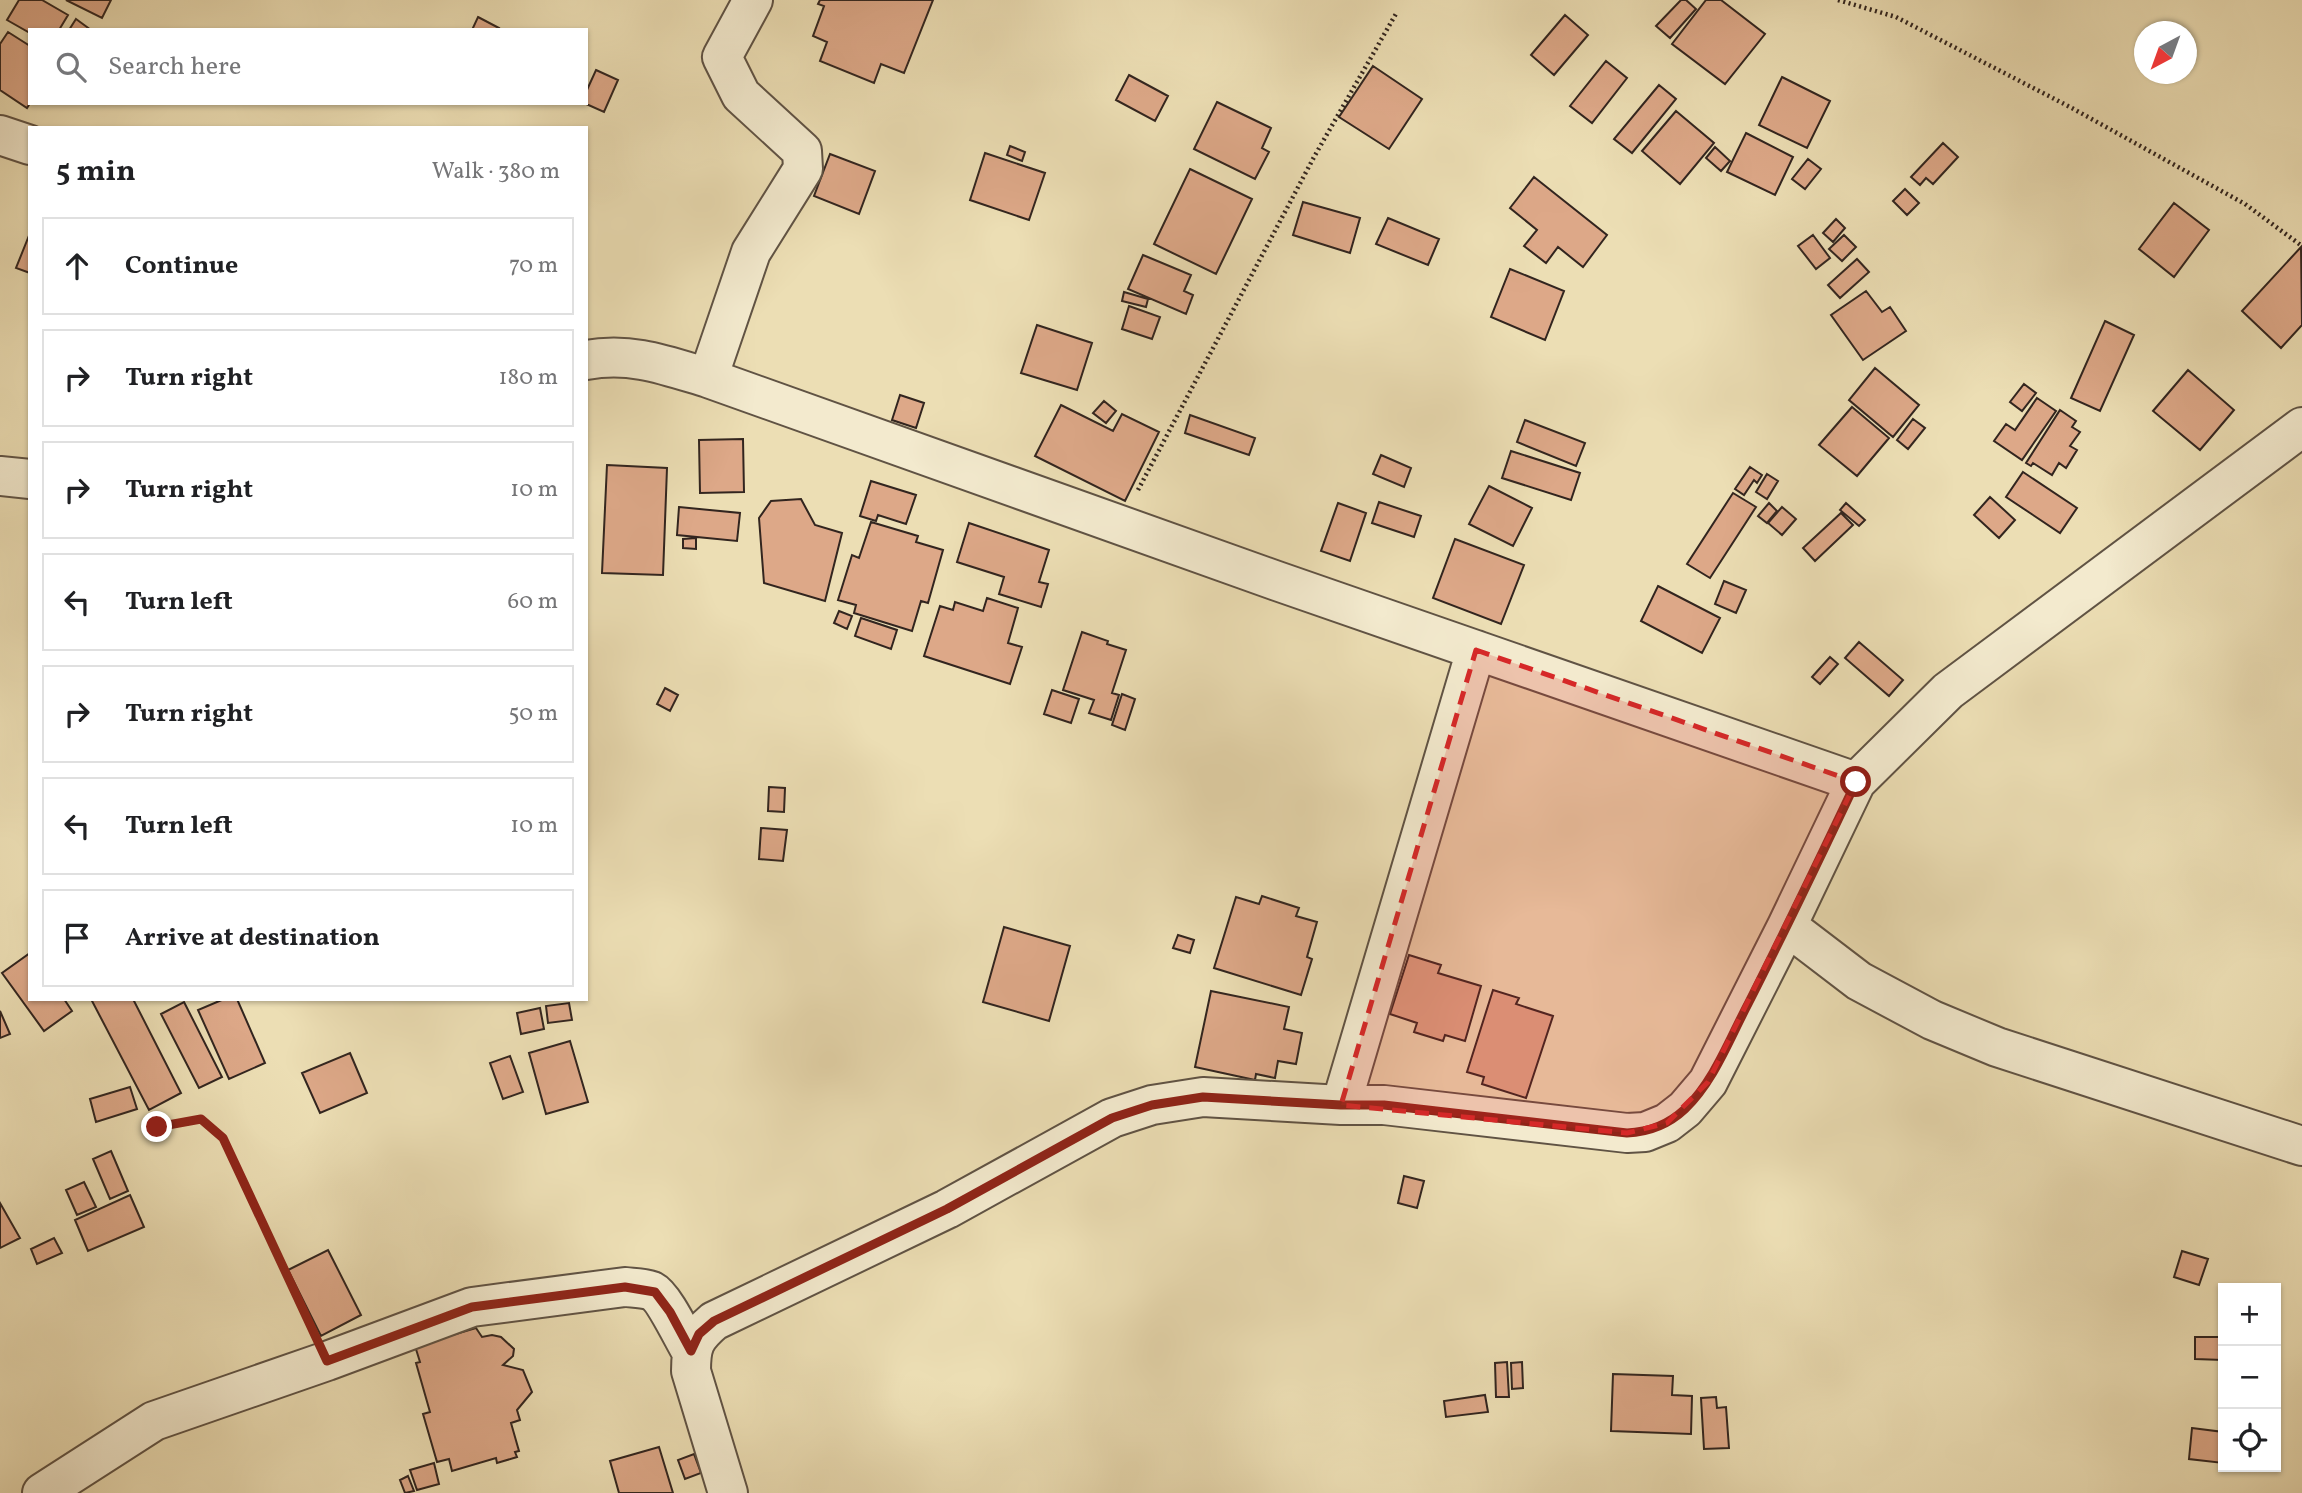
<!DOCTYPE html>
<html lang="en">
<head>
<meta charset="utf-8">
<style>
	body { margin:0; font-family:Vollkorn,serif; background:#f6f6f6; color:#202124 }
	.controls { position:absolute; right:21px; bottom:21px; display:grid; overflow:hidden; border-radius:0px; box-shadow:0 2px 5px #0004 }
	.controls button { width:63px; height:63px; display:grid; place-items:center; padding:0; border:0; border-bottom:2px solid #e0e0e0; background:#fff; color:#202124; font:35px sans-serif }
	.compass { position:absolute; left:2134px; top:21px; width:63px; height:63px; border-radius:50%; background:#fff; box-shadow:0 2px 5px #0004; rotate:221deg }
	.stop { position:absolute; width:21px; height:21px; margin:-16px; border:5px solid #8f2418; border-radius:50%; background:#fff }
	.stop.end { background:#8f2418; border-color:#fff; box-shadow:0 2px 7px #0008 }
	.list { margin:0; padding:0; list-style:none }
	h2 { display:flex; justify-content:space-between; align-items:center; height:91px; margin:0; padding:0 28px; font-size:30px }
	h2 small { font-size:23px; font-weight:400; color:#757577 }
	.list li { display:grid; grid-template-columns:46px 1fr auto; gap:21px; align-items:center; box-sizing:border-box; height:98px; margin:0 14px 14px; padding:0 14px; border:2px solid #e0e0e0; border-radius:0px }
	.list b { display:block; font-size:26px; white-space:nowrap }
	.list em { font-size:23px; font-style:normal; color:#757577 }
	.icon { flex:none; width:38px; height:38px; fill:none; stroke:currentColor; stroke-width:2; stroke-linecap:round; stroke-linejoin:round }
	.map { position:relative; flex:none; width:2302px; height:1493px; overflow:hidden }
	.search { position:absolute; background:#fff; box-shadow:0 2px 5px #0004; left:28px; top:28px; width:560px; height:77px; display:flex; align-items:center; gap:18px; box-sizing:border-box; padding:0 24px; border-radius:0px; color:#757577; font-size:26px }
	.panel { position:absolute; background:#fff; box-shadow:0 2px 5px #0004; left:28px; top:126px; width:560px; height:875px; border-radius:0px }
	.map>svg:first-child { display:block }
	.building { fill:#dda888; stroke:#32251f; stroke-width:2 }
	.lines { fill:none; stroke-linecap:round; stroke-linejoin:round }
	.street-casing { stroke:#605344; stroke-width:42 }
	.path { stroke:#32251f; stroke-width:4.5; stroke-dasharray:2 3.5; stroke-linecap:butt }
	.street { stroke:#f3eace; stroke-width:38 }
	.route { stroke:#8f2418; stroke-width:9 }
	.marked { fill:#d62828; fill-opacity:0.2; stroke:#d62828; stroke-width:5; stroke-dasharray:14 9; stroke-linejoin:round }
</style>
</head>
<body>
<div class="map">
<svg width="2302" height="1493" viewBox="0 0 2302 1493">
	<rect width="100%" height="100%" fill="#ecdeb4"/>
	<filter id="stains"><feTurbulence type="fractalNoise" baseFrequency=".00286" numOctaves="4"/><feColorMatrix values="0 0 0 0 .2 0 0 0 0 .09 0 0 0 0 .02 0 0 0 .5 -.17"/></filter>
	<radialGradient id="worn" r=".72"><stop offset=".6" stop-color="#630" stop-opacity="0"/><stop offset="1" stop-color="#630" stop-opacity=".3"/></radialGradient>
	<path class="building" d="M19 0H42L68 15 59 30H30V33L7 20Z
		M66 0H111L102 18Z
		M820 0H933L904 73 881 64 874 83 820 61 827 42 813 36 824 6 818 4Z
		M1681 0H1686L1696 9 1670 38 1656 26Z
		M1706 0H1721L1765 34 1725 84 1672 44Z
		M1565 15 1588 35 1554 75 1531 55Z
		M478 17 499 28 498 30H472Z
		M76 19 91 30H69Z
		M8 32 30 46V103L27 108 0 90V44Z
		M1606 61 1627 78 1592 123 1570 106Z
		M1373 66 1422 99 1389 149 1339 117Z
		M596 70 618 80 604 112 584 103H586V92Z
		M1129 75 1168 96 1155 121 1116 100Z
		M1782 77 1830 101 1807 148 1759 125Z
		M1659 85 1676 99 1632 153 1614 139Z
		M1217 102 1271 128 1262 148 1269 152 1255 179 1194 149Z
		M1676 111 1714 143 1680 184 1642 151Z
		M1746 133 1793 157 1775 195 1727 172Z
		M1943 143 1958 157 1933 184 1926 178 1920 185 1911 177Z
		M1010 146 1025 152 1022 161 1007 155Z
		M1715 147 1730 161 1721 171 1706 158Z
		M985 153 1045 173 1029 220 970 200Z
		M830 154 875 171 859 214 814 196Z
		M1808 159 1821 169 1805 189 1792 179Z
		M1190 169 1252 199 1216 274 1154 244Z
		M1534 177 1607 235 1583 267 1558 247 1546 263 1524 246 1537 230 1510 208Z
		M1905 189 1919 203 1907 215 1893 201Z
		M1303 202 1360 218 1350 253 1293 235Z
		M2174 203 2209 230 2174 277 2139 249Z
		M1388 218 1439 239 1428 265 1376 244Z
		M1836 219 1845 228 1833 242 1823 233Z
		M30 233V273L16 268Z
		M1813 235 1830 258 1816 269 1798 246Z
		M1844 235 1856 247 1842 261 1829 249Z
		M2301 247 2302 325 2281 348 2242 311Z
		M1143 255 1191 275 1184 291 1193 295 1186 314 1128 289Z
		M1857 259 1869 272 1840 298 1828 285Z
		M1510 269 1564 291 1545 340 1491 317Z
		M1866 291 1882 312 1890 307 1906 331 1863 360 1831 315Z
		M1124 292 1148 299 1146 307 1122 301Z
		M1129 306 1160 317 1152 339 1122 329Z
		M2105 321 2134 335 2100 411 2071 398Z
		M1037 325 1092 343 1077 390 1021 373Z
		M1875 368 1919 405 1893 437 1849 400Z
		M2188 370 2234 410 2200 450 2153 411Z
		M2024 384 2036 393 2022 411 2010 402Z
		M900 395 924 403 916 428 892 420Z
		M2037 398 2056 411 2022 460 1994 441 2006 424 2015 430Z
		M1104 401 1116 411 1106 423 1093 413Z
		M1061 405 1113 431 1122 414 1159 432 1125 501 1035 456Z
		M1852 407 1889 438 1857 476 1819 445Z
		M2060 410 2076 421 2072 427 2080 432 2070 446 2077 450 2066 468 2059 463 2052 475 2033 463 2031 466 2026 463Z
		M1190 415 1255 438 1249 455 1185 433Z
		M1913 419 1925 428 1908 449 1897 440Z
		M1525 420 1585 443 1576 466 1517 442Z
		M743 439 744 492 700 493 699 440Z
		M1511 451 1580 473 1571 500 1502 478Z
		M1381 455 1411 468 1404 487 1373 474Z
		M607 465 667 468 663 575 602 573Z
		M1750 467 1762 475 1757 483 1754 480 1744 495 1735 489Z
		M2023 472 2077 508 2060 533 2006 497Z
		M1767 474 1778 481 1767 499 1756 492Z
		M871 481 916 495 906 524 878 515 876 521 860 516Z
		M1489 486 1532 508 1513 546 1469 524Z
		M1733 493 1756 507 1710 578 1687 564Z
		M1990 497 2015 520 1999 538 1974 515Z
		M801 499 815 525 842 533 825 601 764 583 759 518 771 501Z
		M1379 502 1421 516 1414 537 1372 523Z
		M1338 503 1366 513 1350 561 1321 551Z
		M1769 503 1777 511 1767 523 1758 516Z
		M1846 503 1865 520 1859 526 1840 510Z
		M679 507 740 513 737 541 677 535Z
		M1782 507 1796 519 1782 535 1768 523Z
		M1841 513 1853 525 1815 561 1803 548Z
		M871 522 918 536 916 542 943 550 928 603 921 601 912 631 854 613 856 605 838 600 852 555 859 558Z
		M969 523 1049 550 1039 582 1048 584 1041 607 999 594 1004 577 957 562Z
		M696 538V549L683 548V539Z
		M1455 539 1524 565 1501 624 1433 598Z
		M1724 581 1746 590 1736 613 1715 604Z
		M1658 586 1720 618 1702 653 1641 621Z
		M987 598 1018 608 1008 643 1022 647 1010 684 924 656 940 606 953 610 955 602 983 611Z
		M839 611 852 616 847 629 834 623Z
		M861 618 897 630 891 649 855 636Z
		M1082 632 1108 641 1107 644 1126 650 1112 693 1119 695 1111 720 1089 713 1094 700 1063 690Z
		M1859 642 1903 680 1889 696 1845 658Z
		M1830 657 1838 664 1820 684 1812 677Z
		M665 688 678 695 670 711 657 704Z
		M1052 690 1079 699 1071 723 1044 714Z
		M1122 694 1135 699 1125 730 1112 725Z
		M769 787 785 788 784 812 768 811Z
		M761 828 787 830 783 861 759 859Z
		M1262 896 1299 908 1296 916 1317 922 1307 957 1312 959 1301 995 1214 968 1236 897 1259 904Z
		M1004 927 1070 946 1049 1021 983 1002Z
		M1178 935 1194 940 1190 953 1173 948Z
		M30 953V999H64L72 1011 44 1031 2 973Z
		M1409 955 1441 965 1438 973 1481 986 1465 1041 1445 1035 1443 1041 1414 1032 1417 1023 1390 1014Z
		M1493 990 1519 998 1516 1004 1553 1016 1526 1098 1482 1084 1484 1077 1467 1072Z
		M1211 991 1289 1007 1284 1029 1302 1033 1296 1064 1278 1061 1275 1078 1256 1074 1255 1080 1195 1067Z
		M91 999H133L181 1093 149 1110Z
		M224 999H237L265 1063 229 1079 198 1010Z
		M184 1002 222 1077 199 1088 161 1014Z
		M569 1003 572 1020 548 1023 546 1006Z
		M540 1008 544 1029 521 1034 517 1013Z
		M0 1011 10 1034 0 1038Z
		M570 1041 588 1102 546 1114 529 1053Z
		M350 1053 367 1093 320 1113 302 1073Z
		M510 1056 523 1092 503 1099 490 1063Z
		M130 1087 137 1109 96 1122 90 1099Z
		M111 1151 128 1191 110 1199 93 1159Z
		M1404 1176 1424 1181 1417 1208 1398 1203Z
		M84 1182 96 1207 77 1215 66 1190Z
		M130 1195 144 1227 88 1251 75 1220Z
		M0 1203 20 1238 0 1248Z
		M54 1238 62 1253 37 1264 31 1249Z
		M328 1250 361 1315 321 1336 288 1270Z
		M2182 1251 2208 1259 2199 1285 2174 1277Z
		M476 1328 482 1337 492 1335 501 1337 514 1349 513 1356 503 1365 523 1370 532 1392 517 1410 520 1420 511 1423 519 1451 515 1452 517 1457 497 1463 496 1458 452 1471 449 1459 437 1462 423 1414 430 1412 416 1363 420 1362 415 1346Z
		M2195 1337H2223V1360L2195 1359Z
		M1507 1362 1509 1397H1496L1495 1363Z
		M1522 1362 1523 1388 1512 1389 1511 1363Z
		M1613 1374 1673 1376 1672 1395 1692 1396 1691 1434 1611 1431Z
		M1485 1395 1488 1412 1446 1417 1444 1401Z
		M1716 1397 1717 1408 1726 1407 1729 1448 1704 1449 1701 1398Z
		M2192 1428 2223 1432V1463L2189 1459Z
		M659 1447 673 1493H619L610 1461Z
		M694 1454 701 1473 685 1479 678 1460Z
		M434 1463 439 1484 417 1490 410 1470Z
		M408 1476 414 1491 405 1493 400 1480Z"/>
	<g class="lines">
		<defs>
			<path id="street" d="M0 135 30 145
				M586 360C632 352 665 365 708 378L1277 581 1856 782
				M708 378 751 252 803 169 802 151 741 95 722 57 753 0
				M0 476 30 479
				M1787 926 1859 981 1932 1020 1997 1047 2302 1146
				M1341 1105 1476 650
				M42 1493 154 1421 327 1361 472 1307 625 1287C634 1288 644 1288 652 1291 664 1297 683 1338 691 1351
				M728 1493 691 1371C691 1346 694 1338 714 1321L947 1209 1112 1118 1152 1105 1203 1097 1341 1105H1384L1627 1133 1645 1132 1667 1123 1685 1109 1708 1082 1787 926 1856 782 1948 691 2302 427"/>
		</defs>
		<use href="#street" class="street-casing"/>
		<path class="path" d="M1838 0 1896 17 2070 107 2245 204 2302 246
			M1138 490 1314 157 1397 12
			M157 1127 201 1119 223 1138 311 1325"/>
		<use href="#street" class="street"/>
	</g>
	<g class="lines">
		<path class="route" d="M157 1127 201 1119 223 1138 327 1361 472 1307 625 1287 655 1292 670 1312 691 1351 699 1334 714 1321 947 1209 1112 1118 1152 1105 1203 1097 1341 1105H1384L1627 1133C1650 1132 1668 1125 1685 1109 1714 1081 1729 1040 1748 1004 1785 931 1821 856 1856 782"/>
	</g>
	<path class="marked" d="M1476 650 1856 782 1708 1082 1667 1123 1627 1133 1341 1105Z"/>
	<rect width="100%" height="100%" filter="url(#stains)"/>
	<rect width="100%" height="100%" fill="url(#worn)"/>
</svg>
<div class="controls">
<button>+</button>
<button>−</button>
<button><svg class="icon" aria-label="locate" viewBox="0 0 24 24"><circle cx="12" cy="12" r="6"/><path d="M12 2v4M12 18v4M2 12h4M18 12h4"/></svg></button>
</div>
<svg class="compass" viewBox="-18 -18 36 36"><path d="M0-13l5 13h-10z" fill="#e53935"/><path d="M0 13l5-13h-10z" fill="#757577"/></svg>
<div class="stop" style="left:1856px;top:782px"></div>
<div class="stop end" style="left:157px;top:1127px"></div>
<div class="search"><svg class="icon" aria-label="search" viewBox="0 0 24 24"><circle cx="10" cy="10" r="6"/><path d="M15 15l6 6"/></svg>Search here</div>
<section class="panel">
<h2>5 min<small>Walk · 380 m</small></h2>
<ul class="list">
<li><svg class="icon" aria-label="ahead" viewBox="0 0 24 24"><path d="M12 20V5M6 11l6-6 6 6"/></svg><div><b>Continue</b></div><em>70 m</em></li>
<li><svg class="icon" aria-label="right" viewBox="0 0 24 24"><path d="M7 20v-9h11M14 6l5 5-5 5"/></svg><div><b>Turn right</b></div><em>180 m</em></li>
<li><svg class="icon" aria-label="right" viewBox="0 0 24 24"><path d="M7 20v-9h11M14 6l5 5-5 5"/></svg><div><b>Turn right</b></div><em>10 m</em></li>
<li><svg class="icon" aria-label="left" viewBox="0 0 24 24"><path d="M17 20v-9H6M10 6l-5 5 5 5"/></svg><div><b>Turn left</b></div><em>60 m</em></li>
<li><svg class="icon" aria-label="right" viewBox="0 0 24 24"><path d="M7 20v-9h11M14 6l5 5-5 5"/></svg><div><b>Turn right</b></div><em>50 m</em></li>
<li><svg class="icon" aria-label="left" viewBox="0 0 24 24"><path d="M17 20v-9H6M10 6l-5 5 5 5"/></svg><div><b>Turn left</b></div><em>10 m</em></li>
<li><svg class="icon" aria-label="arrive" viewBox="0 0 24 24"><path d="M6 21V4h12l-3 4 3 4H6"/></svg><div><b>Arrive at destination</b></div></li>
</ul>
</section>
</div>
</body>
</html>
